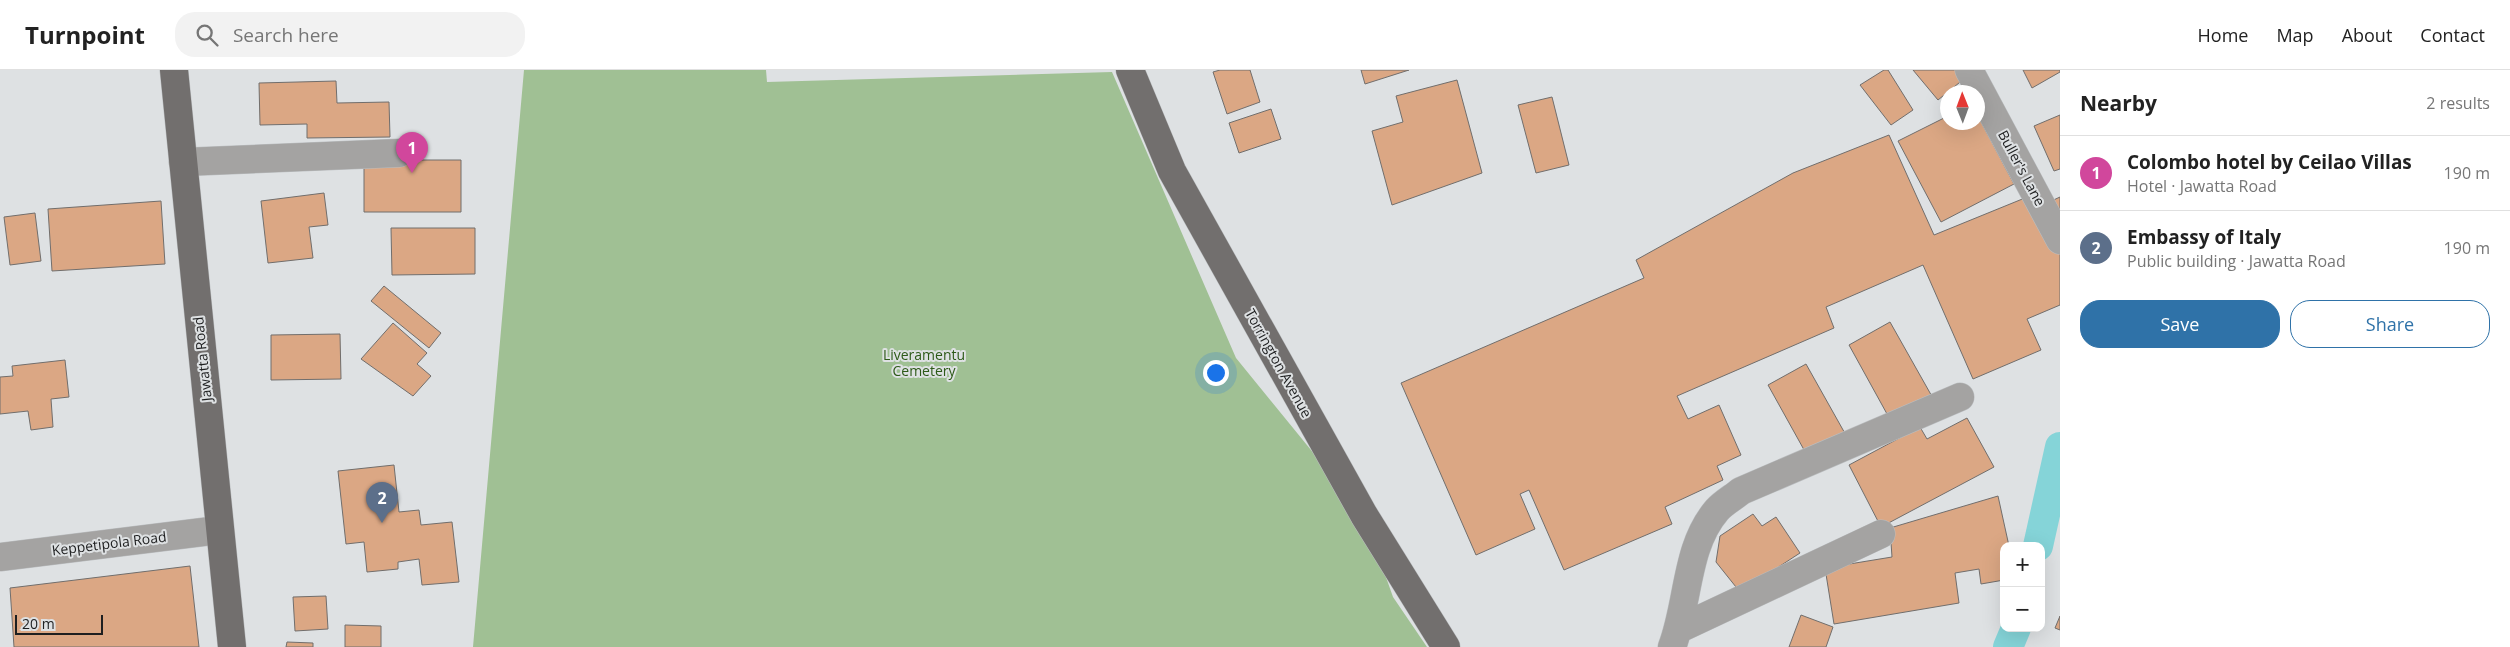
<!DOCTYPE html>
<html lang="en">
<head>
<meta charset="utf-8">
<style>
	body { margin:0; font-family:"Open Sans",sans-serif; background:#f2f2f2; color:#222 }
	.controls { position:absolute; right:15px; bottom:15px; display:grid; overflow:hidden; border-radius:10px; box-shadow:0 5px 20px #0002 }
	.controls button { width:45px; height:45px; display:grid; place-items:center; padding:0; border:0; border-bottom:1px solid #e0e0e0; background:#fff; color:#222; font:25px sans-serif }
	.compass { position:absolute; left:1940px; top:15px; width:45px; height:45px; border-radius:50%; background:#fff; box-shadow:0 5px 20px #0002; rotate:359deg }
	.scale { position:absolute; left:15px; bottom:12px; width:88px; box-sizing:border-box; padding-left:5px; border:2px solid #1e1f20; border-top:0; font-size:14px; line-height:18px; white-space:nowrap; color:#1e1f20; -webkit-text-stroke:4px #dee1e3; paint-order:stroke }
	.you { position:absolute; left:1215px; top:302px; width:18px; height:18px; margin:-12px; border:4px solid #fff; border-radius:50%; background:#1a73e8; box-shadow:0 0 0 8px #1a73e833 }
	.badge { display:grid; place-items:center; width:32px; height:32px; border-radius:50%; background:#2f72a8; color:#fff; font-size:16px; font-weight:700 }
	.pin { position:absolute; translate:-50% -41px; filter:drop-shadow(0 1px 2px #0008) }
	.pin::after { content:''; position:absolute; top:26px; width:18px; height:15px; background:inherit; clip-path:polygon(0 0,100% 0,50% 100%) }
	.list { margin:0; padding:0; list-style:none }
	h2 { display:flex; justify-content:space-between; align-items:center; height:65px; margin:0; padding:0 20px; font-size:21px }
	h2 small { font-size:16px; font-weight:400; color:#767676 }
	.list li { display:grid; grid-template-columns:32px 1fr auto; gap:15px; align-items:center; box-sizing:border-box; height:75px; padding:0 20px; border-top:1px solid #e0e0e0 }
	.list b { display:block; font-size:19px; white-space:nowrap }
	.list p { margin:0; font-size:16px; white-space:nowrap; color:#767676 }
	.list em { font-size:16px; font-style:normal; color:#767676 }
	.actions { display:flex; gap:10px; padding:15px 20px }
	.actions a { flex:1; padding:11px 0; border:1px solid #2f72a8; border-radius:20px; text-align:center; font-size:18px; color:#2f72a8 }
	.actions .main { background:#2f72a8; color:#fff }
	.icon { flex:none; width:28px; height:28px; fill:none; stroke:currentColor; stroke-width:2; stroke-linecap:round; stroke-linejoin:round }
	.map { position:relative; flex:none; width:2060px; height:577px; overflow:hidden }
	header { display:flex; align-items:center; gap:30px; box-sizing:border-box; height:70px; padding:0 25px; background:#fff; border-bottom:1px solid #e0e0e0 }
	header strong { font-size:24px }
	nav { display:flex; gap:28px; margin-inline-start:auto; font-size:18px }
	.search { width:350px; height:45px; background:#f2f2f2; display:flex; align-items:center; gap:12px; box-sizing:border-box; padding:0 18px; border-radius:20px; color:#767676; font-size:19px }
	main { display:flex }
	aside { flex:1; background:#fff }
	.map>svg:first-child { display:block }
	.green { fill:#a0c094 }
	.lines { fill:none; stroke-linecap:round; stroke-linejoin:round }
	.canal { stroke:#85d4d8; stroke-width:30 }
	.building { fill:#dba784; stroke:#716e6c }
	.minor-casing { stroke:#bbbec0; stroke-width:29 }
	.major-casing { stroke:#bbbec0; stroke-width:29 }
	.minor { stroke:#a4a3a2; stroke-width:28 }
	.major { stroke:#726f6e; stroke-width:28 }
	.labels { text-anchor:middle; dominant-baseline:central; stroke-width:4; stroke-linejoin:round; paint-order:stroke }
	.street-label { font-size:14px; fill:#1e1f20; stroke:#dee1e3 }
	.park-label { font-size:14px; fill:#2d5a18; stroke:#dee1e3 }
</style>
</head>
<body>
<header>
<strong>Turnpoint</strong>
<div class="search"><svg class="icon" aria-label="search" viewBox="0 0 24 24"><circle cx="10" cy="10" r="6"/><path d="M15 15l6 6"/></svg>Search here</div>
<nav><a>Home</a><a>Map</a><a>About</a><a>Contact</a></nav>
</header>
<main>
<div class="map">
<svg width="2060" height="577" viewBox="0 0 2060 577">
	<rect width="100%" height="100%" fill="#dee1e3"/>
	<path class="green" d="M524 0H766L767 12 1112 2 1236 288 1364 445 1393 527 1427 577H473Z"/>
	<g class="lines">
		<path class="canal" d="M2038 476 2060 377
			M2008 577 2016 558"/>
	</g>
	<path class="building" d="M1220 0H1250L1260 32 1227 44 1213 2Z
		M1361 0H1409L1365 14Z
		M1884 0H1888L1913 40 1891 55 1860 15Z
		M1913 0H1966L1970 4 1938 30Z
		M2023 0H2060V2L2032 18Z
		M1457 10 1482 103 1392 135 1372 61 1403 52 1396 26Z
		M336 11 337 33 389 32 390 67 307 68V54L260 55 259 13Z
		M1552 27 1569 95 1536 103 1518 35Z
		M1271 39 1281 69 1239 83 1229 53Z
		M2060 45V99L2054 101 2034 56Z
		M1948 46V52H1978V46L2014 114 1941 152 1898 71Z
		M1889 65 1934 165 2042 121 2047 133 2060 127V235L2027 249 2041 280 1973 309 1923 195 1826 237 1834 258 1677 326 1688 349 1719 335 1741 385 1717 396 1723 410 1665 437 1672 454 1564 500 1529 420 1520 424 1535 459 1476 485 1401 313 1644 208 1636 190 1793 103Z
		M364 90H461V142H364Z
		M324 123 328 155 309 157 313 188 268 193 261 131Z
		M161 131 165 194 52 201 48 139Z
		M35 143 41 191 10 195 4 147Z
		M391 158H475V204L392 205Z
		M384 216 441 263 429 278 371 231Z
		M1890 252 1934 330 1892 353 1849 275Z
		M393 253 427 283 417 294 431 306 413 326 361 289Z
		M340 264 341 309 271 310V265Z
		M65 290 69 327 51 329 53 357 31 360 28 341 0 344V307L13 306 12 296Z
		M1806 294 1847 367 1808 387 1768 315Z
		M1967 348 1994 397 1881 457 1849 395 1920 357 1927 369Z
		M394 395 399 442 419 440 421 455 452 452 459 512 422 515 419 489 398 492V499L367 502 364 472 346 474 338 401Z
		M1998 426 2009 476H2004V510L1981 514 1979 499 1955 503 1959 533 1834 554 1825 498 1892 487 1890 458Z
		M1753 444 1762 456 1776 447 1800 483 1740 522 1716 492 1720 466Z
		M190 496 199 577H14L10 518Z
		M326 526 328 559 295 561 293 527Z
		M1801 545 1833 557 1826 577H1789Z
		M2060 546V560L2055 558Z
		M345 555 381 556V577H345Z
		M287 572 313 573V577H286Z"/>
	<g class="lines">
		<defs>
			<path id="minor" d="M1969 0 2060 170
				M183 92 399 83
				M0 487 219 460
				M1679 559 1881 464
				M1672 577C1689 533 1685 477 1717 440 1723 433 1734 427 1741 421L1960 327"/>
			<path id="major" d="M174 0 232 577
				M1130 0 1172 101 1364 445 1446 577"/>
		</defs>
		<use href="#minor" class="minor-casing"/>
		<use href="#major" class="major-casing"/>
		<use href="#minor" class="minor"/>
		<use href="#major" class="major"/>
	</g>
	<g class="labels">
		<g class="street-label">
			<text transform="translate(2022 98) rotate(62)">Buller's Lane</text>
			<text transform="translate(202 289) rotate(-96)">Jawatta Road</text>
			<text transform="translate(1279 293) rotate(61)">Torrington Avenue</text>
			<text transform="translate(109 473) rotate(-7)">Keppetipola Road</text>
		</g>
		<g class="park-label">
			<text x="924" y="284">Liveramentu<tspan x="924" dy="16">Cemetery</tspan></text>
		</g>
	</g>
</svg>
<div class="controls">
<button>+</button>
<button>−</button>
</div>
<svg class="compass" viewBox="-18 -18 36 36"><path d="M0-13l5 13h-10z" fill="#e53935"/><path d="M0 13l5-13h-10z" fill="#767676"/></svg>
<div class="scale">20 m</div>
<div class="you"></div>
<div class="pin badge" style="left:412px;top:103px;background:#d1479c">1</div>
<div class="pin badge" style="left:382px;top:453px;background:#5c6f8a">2</div>
</div>
<aside>
<h2>Nearby<small>2 results</small></h2>
<ul class="list">
<li><span class="badge" style="background:#d1479c">1</span><div><b>Colombo hotel by Ceilao Villas</b><p>Hotel · Jawatta Road</p></div><em>190 m</em></li>
<li><span class="badge" style="background:#5c6f8a">2</span><div><b>Embassy of Italy</b><p>Public building · Jawatta Road</p></div><em>190 m</em></li>
</ul>
<div class="actions"><a class="main">Save</a><a>Share</a></div>
</aside>
</main>
</body>
</html>
